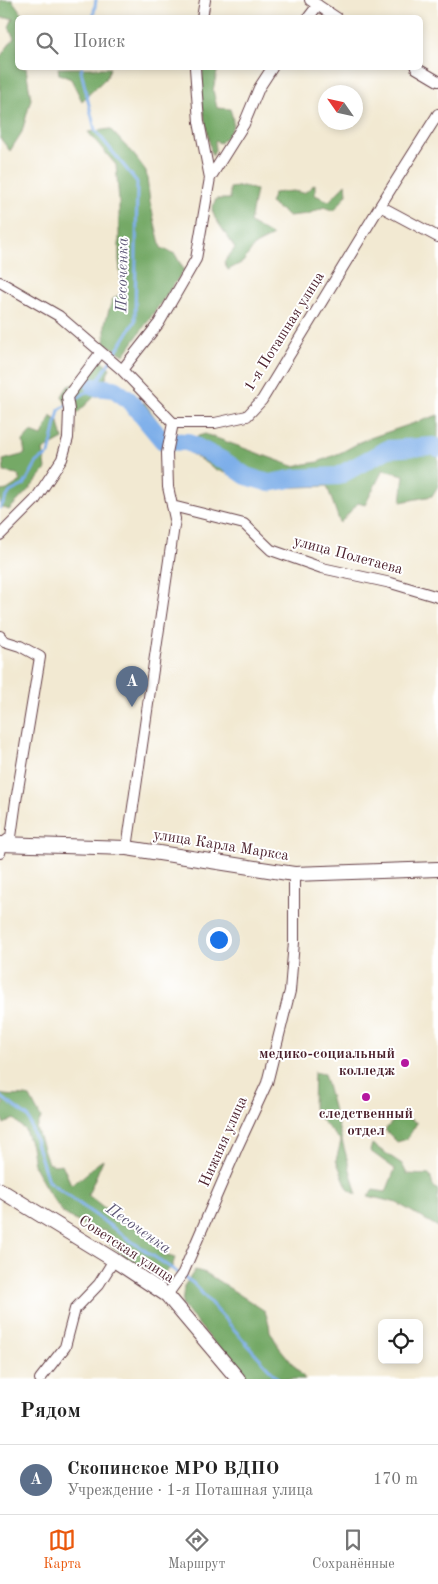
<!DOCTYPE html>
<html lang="ru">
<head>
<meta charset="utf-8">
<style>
	body { margin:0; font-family:"Old Standard TT",serif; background:#f2f2f2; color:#222 }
	.controls { position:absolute; right:15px; bottom:15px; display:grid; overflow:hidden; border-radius:8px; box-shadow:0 2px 8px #0003 }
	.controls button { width:45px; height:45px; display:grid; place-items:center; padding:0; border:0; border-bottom:1px solid #e0e0e0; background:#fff; color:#222; font:25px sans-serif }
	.compass { position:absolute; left:318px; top:85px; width:45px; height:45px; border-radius:50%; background:#fff; box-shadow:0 2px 8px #0003; rotate:304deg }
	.you { position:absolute; left:218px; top:939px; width:18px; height:18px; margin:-12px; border:4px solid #fff; border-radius:50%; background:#1a73e8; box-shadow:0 0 0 8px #1a73e833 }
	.badge { display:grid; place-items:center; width:32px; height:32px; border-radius:50%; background:#ea580c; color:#fff; font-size:16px; font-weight:700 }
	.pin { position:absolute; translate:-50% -41px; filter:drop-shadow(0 1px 2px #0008) }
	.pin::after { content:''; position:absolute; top:26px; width:18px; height:15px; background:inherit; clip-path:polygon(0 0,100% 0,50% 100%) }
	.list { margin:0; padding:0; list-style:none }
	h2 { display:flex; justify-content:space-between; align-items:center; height:65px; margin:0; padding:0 20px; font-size:21px }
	h2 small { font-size:16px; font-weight:400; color:#767676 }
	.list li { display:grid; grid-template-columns:32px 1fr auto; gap:15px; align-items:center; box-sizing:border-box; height:70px; padding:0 20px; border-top:1px solid #e0e0e0 }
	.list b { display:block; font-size:19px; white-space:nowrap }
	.list p { margin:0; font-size:16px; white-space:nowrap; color:#767676 }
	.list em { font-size:16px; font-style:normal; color:#767676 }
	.icon { flex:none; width:28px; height:28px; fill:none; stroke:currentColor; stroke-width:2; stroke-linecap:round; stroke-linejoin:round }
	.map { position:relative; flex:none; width:438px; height:1379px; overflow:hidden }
	.search { position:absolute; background:#fff; box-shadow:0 2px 8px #0003; left:15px; right:15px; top:15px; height:55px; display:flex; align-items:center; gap:12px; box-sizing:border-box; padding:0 18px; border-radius:8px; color:#767676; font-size:19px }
	.sheet { height:135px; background:#fff }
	nav { display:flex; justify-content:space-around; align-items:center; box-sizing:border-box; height:70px; border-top:1px solid #e0e0e0; background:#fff; font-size:14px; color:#767676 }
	nav a { display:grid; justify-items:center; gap:2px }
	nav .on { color:#ea580c }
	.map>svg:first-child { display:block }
	.forest { fill:#74a966; stroke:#5f6448 }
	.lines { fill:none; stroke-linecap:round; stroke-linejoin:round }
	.stream { stroke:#7daee9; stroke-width:3 }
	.river { stroke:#7daee9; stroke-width:18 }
	.street-casing { stroke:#633d44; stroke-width:12 }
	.secondary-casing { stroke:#633d44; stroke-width:16 }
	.street { stroke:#fff; stroke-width:10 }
	.secondary { stroke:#fff; stroke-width:14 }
	.poi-dot { fill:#b5179e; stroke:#fff; stroke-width:2 }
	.labels { text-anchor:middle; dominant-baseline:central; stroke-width:4; stroke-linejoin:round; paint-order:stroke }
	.street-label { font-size:15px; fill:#4a1f2b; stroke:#fff }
	.poi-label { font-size:15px; font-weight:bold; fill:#4a1f2b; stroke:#fff; text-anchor:end }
	.water-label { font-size:16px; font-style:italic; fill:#5e5877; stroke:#fff }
</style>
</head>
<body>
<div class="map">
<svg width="438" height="1379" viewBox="0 0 438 1379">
	<rect width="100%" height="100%" fill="#fff"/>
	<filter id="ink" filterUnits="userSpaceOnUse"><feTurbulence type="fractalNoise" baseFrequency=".02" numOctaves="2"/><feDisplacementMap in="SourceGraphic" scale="10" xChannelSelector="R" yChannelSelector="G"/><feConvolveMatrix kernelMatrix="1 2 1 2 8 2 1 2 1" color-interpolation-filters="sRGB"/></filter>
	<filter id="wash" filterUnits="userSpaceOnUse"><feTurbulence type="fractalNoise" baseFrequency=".0096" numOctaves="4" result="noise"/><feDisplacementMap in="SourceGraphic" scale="20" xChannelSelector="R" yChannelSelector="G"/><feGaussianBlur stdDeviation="1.12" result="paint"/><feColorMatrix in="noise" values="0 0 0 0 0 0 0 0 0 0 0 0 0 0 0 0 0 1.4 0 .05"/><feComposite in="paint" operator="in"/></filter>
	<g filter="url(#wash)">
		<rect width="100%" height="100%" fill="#f2e9d2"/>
		<path class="forest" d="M0 0H12L23 15V17L18 18V68H26L31 99 22 132 10 151 0 138V57L14 38 9 27 13 18H0Z
			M58 68H110L107 77 82 101 71 79 59 74Z
			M203 68H218L213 90 217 108 230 109C236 126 233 131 220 143L215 141V150L212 156 201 99Z
			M110 129 135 156 146 171 150 202 161 248 175 254 184 270 124 355 105 343V323L112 300 122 292 119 260V201L116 165 88 132Z
			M315 184V195L329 201 346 184 347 194 334 211 324 207 308 214 289 216 270 203 274 193 293 191 304 193Z
			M243 186 256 190 250 223 273 236 255 245 243 262 228 270 224 262 235 248 215 218 212 210 216 199H230V188Z
			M101 360 110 368 104 383 114 384 136 401 130 409 114 395 95 396 73 417 62 396 68 386 85 382Z
			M144 402 165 432 164 445 160 448 139 419Z
			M438 415V486L432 496 401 502 404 475 383 470 365 505 358 503 340 523 327 486 269 488 217 470 190 453 195 437 205 434 293 466 318 462 342 452 364 440Z
			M51 416 59 423 63 439 43 450 46 469 33 485 9 510 0 506V491L7 490 21 481 17 474 4 472 3 460 25 454 23 441 31 432 42 436Z
			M314 1072 324 1074 357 1195 348 1189 336 1160 341 1141 321 1120 313 1106Z
			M0 1094C10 1097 20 1094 30 1097L41 1118 36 1128 48 1163 55 1165 62 1164 71 1184C84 1179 91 1167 103 1160L88 1195 120 1220 137 1228 150 1238 165 1255 175 1258 172 1267 163 1274 131 1262 107 1242 106 1231 92 1230 63 1213 48 1192 34 1166 31 1146 25 1130 14 1119 4 1124C0 1115 0 1111 4 1103L0 1102Z
			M406 1117 417 1123 407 1139 397 1142 385 1130 392 1122Z
			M372 1144 402 1164 407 1174 430 1175 433 1186 438 1190V1227L397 1203 368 1196 373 1190 386 1192 395 1169 370 1151Z
			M195 1270 206 1273 265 1311 269 1324 270 1331 279 1347 305 1379H245L182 1305 184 1286Z"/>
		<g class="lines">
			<path class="stream" d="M93 18 96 0
				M0 508 10 492 24 485 37 462 49 454 59 410 94 387 135 321 137 182 95 130 81 71 82 68
				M0 1096 28 1117 48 1181 134 1243 193 1283 278 1379"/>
			<path class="river" d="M94 387 114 389 129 400 163 441 187 442 226 462 246 476 269 483 296 478 338 476 388 449 433 446 438 448"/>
		</g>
	</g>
	<g filter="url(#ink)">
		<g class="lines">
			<defs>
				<path id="street" d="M310 0 337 18
					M202 18 205 0
					M308 18 318 5
					M416 68 438 81
					M210 178 244 124 259 88 272 68
					M380 206 438 237
					M0 282 59 316 122 370 173 423
					M122 370 159 323 196 259 210 178 199 122 195 68
					M172 506 244 524 271 550 322 568 391 583 438 597
					M0 535 35 500 62 459 68 438 69 410 67 397 101 352
					M0 636 4 641 20 646 40 657 16 801 11 837 2 844 0 853
					M127 848 175 519 168 487 167 453 173 423H215L247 416 262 400 380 206 438 114
					M167 1295 183 1273 237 1148 267 1083 290 991 294 942V874
					M40 1379 65 1347 75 1309 99 1284 114 1260"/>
				<path id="secondary" d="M0 844 127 848 294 874 438 869
					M0 1190 114 1260 167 1295 238 1379"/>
			</defs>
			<use href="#street" class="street-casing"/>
			<use href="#secondary" class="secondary-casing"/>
			<use href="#street" class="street"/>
			<use href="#secondary" class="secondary"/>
		</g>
	</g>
	<g class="poi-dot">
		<circle cx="405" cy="1063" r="5"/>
		<circle cx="366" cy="1097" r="5"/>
	</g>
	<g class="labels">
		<g class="street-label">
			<text transform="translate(285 332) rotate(-58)">1-я Поташная улица</text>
			<text transform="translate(348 556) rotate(15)">улица Полетаева</text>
			<text transform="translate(221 846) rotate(9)">улица Карла Маркса</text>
			<text transform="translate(224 1142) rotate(-66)">Нижняя улица</text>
			<text transform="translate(126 1250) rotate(33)">Советская улица</text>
		</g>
		<g class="poi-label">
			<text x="395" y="1054">медико-социальный<tspan x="395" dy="17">колледж</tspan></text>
			<text x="366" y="1114" text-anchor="middle">следственный<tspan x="366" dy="17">отдел</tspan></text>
		</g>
		<g class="water-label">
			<text transform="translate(123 275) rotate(-89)">Песоченка</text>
			<text transform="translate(138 1229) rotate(35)">Песоченка</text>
		</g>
	</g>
</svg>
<div class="controls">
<button><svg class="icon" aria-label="locate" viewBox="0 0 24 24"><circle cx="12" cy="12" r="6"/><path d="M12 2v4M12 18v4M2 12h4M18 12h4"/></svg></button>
</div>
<svg class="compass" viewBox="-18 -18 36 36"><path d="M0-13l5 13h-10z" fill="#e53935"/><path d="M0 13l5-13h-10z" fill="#767676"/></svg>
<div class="you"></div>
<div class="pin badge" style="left:132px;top:707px;background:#5c6f8a">A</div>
<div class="search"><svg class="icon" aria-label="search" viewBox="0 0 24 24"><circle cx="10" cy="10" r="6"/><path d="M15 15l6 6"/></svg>Поиск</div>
</div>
<section class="sheet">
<h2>Рядом<small></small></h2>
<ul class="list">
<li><span class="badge" style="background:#5c6f8a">A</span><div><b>Скопинское МРО ВДПО</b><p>Учреждение · 1-я Поташная улица</p></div><em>170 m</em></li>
</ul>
</section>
<nav>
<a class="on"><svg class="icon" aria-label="map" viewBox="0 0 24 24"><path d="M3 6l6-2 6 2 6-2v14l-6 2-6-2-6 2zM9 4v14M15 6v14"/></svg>Карта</a>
<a><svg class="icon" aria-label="directions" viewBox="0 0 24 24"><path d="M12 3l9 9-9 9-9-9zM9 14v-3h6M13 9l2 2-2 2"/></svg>Маршрут</a>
<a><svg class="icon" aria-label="saved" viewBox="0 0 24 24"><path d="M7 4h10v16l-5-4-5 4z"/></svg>Сохранённые</a>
</nav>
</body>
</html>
